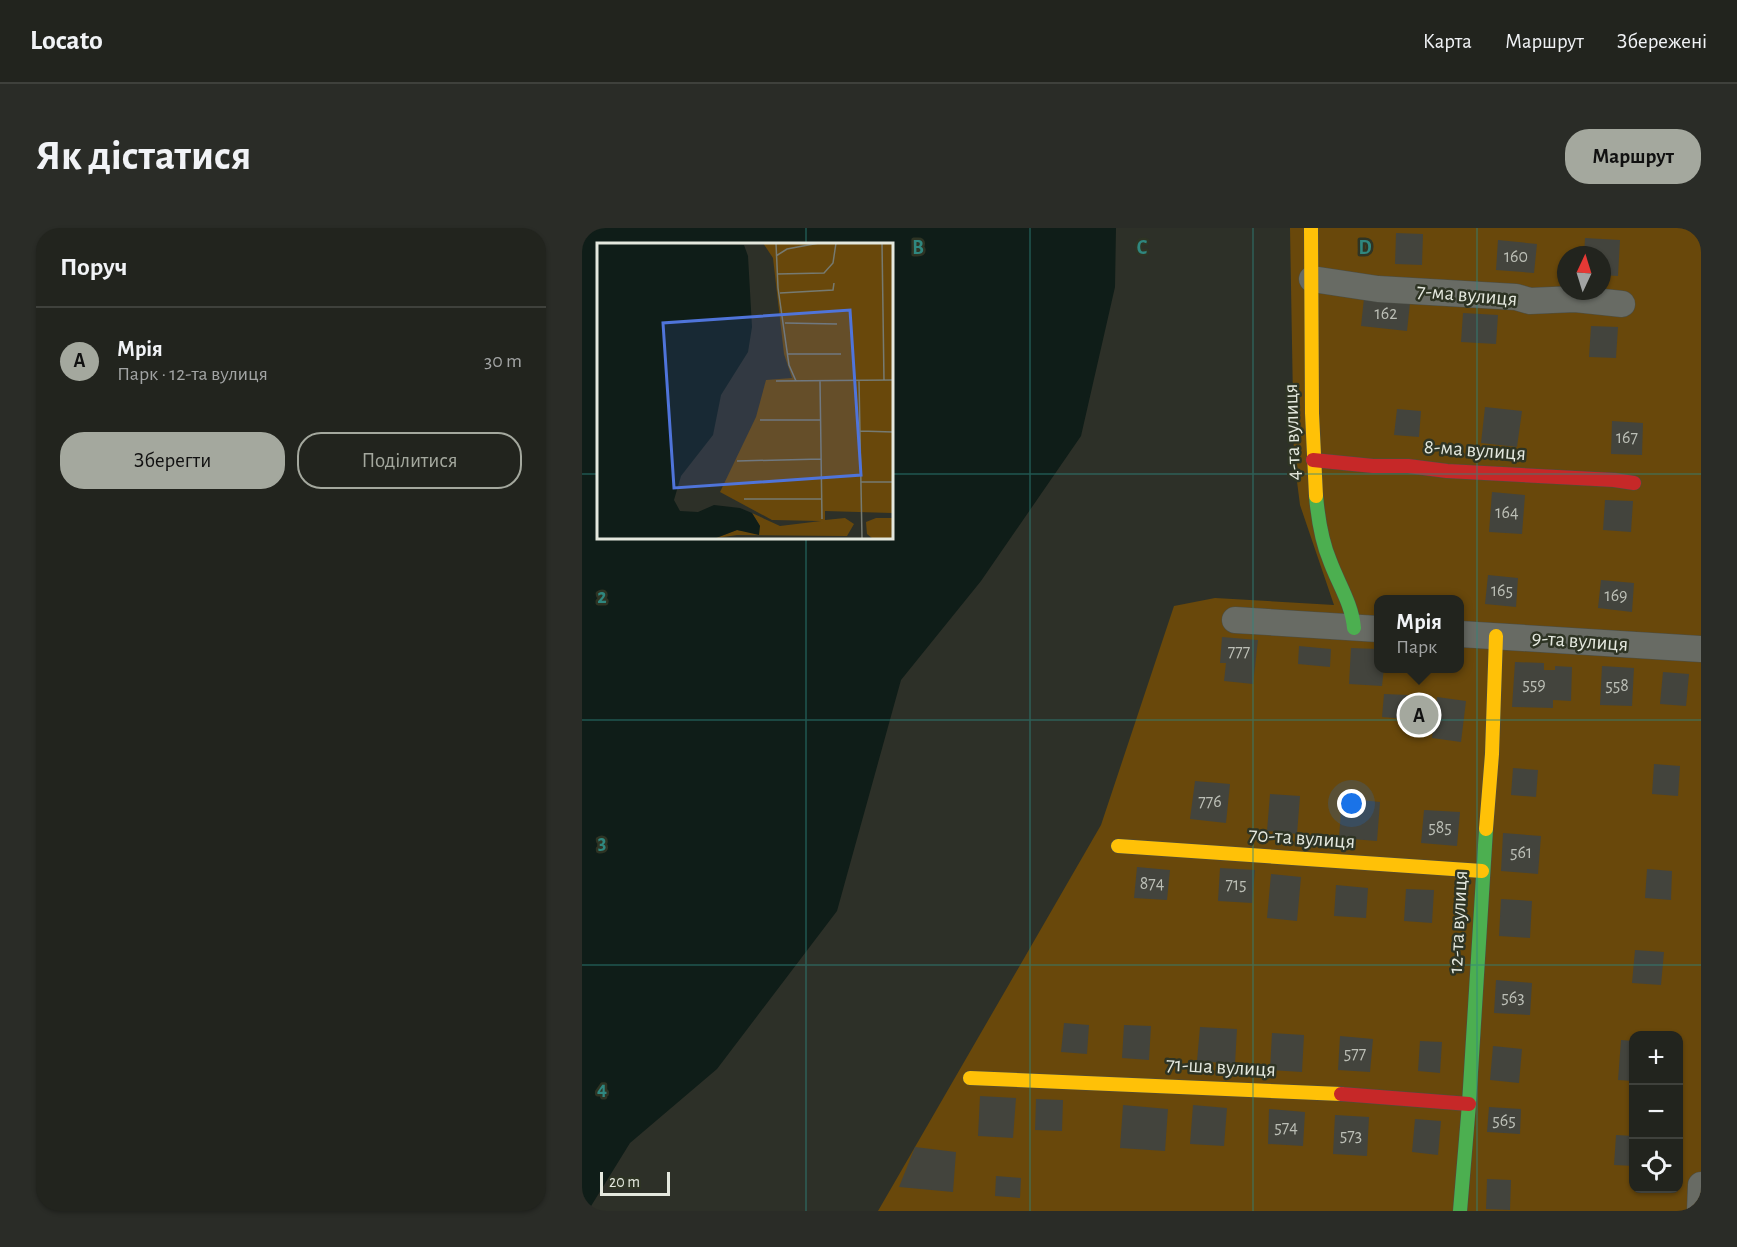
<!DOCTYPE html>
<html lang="uk">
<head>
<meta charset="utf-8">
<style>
	body { margin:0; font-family:"Alegreya Sans",sans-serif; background:#2a2c27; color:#f1f3f6 }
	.controls { position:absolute; right:18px; bottom:18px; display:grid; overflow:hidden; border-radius:12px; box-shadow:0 2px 4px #0004 }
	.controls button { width:54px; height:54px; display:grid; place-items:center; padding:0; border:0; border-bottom:2px solid #3f413c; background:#22241e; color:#f1f3f6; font:30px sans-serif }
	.compass { position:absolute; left:975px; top:18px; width:54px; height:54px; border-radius:50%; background:#22241e; box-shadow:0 2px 4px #0004; rotate:4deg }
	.scale { position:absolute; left:18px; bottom:15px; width:70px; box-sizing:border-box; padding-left:6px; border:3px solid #e4e8de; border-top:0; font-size:16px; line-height:21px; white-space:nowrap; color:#e4e8de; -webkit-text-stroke:4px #2e3424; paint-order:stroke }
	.you { position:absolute; left:770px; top:576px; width:21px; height:21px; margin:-15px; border:4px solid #fff; border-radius:50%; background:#1a73e8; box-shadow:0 0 0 9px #1a73e833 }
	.badge { display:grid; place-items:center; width:39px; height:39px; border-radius:50%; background:#a4a89e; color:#111; font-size:20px; font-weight:700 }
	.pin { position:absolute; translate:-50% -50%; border:3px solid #fff; box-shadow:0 2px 6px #0006 }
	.popup { position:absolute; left:792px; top:367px; width:90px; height:78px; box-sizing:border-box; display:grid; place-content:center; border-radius:12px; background:#22241e; filter:drop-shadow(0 2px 4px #0005); font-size:20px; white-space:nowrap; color:#a2a4a4 }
	.popup b { font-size:22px; color:#f1f3f6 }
	.popup::after { content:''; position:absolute; left:50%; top:100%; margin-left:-12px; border:12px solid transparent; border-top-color:#22241e }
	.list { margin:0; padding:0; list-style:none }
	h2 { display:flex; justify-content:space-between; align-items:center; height:78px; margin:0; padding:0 24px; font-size:26px }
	h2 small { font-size:20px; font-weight:400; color:#a2a4a4 }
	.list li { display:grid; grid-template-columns:39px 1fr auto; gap:18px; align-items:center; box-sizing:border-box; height:108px; padding:0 24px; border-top:2px solid #3f413c }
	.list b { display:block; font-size:22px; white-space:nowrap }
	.list p { margin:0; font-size:20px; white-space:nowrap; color:#a2a4a4 }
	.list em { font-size:20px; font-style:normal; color:#a2a4a4 }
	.actions { display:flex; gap:12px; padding:18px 24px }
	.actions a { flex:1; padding:14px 0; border:2px solid #a4a89e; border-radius:24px; text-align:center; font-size:21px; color:#a4a89e }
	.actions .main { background:#a4a89e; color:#111 }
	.icon { flex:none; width:33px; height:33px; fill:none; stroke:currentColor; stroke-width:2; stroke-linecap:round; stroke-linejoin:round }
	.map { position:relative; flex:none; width:1119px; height:983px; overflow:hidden; border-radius:24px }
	header { display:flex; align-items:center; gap:36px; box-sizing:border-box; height:84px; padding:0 30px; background:#22241e; border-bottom:2px solid #3f413c }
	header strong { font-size:28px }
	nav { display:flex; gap:33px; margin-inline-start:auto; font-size:21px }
	.intro { display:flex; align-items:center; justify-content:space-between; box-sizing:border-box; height:144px; padding:0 36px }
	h1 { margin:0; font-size:42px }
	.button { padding:15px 27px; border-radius:24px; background:#a4a89e; color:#111; font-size:21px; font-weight:700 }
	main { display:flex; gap:36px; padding:0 36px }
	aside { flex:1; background:#22241e; border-radius:24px; box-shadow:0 2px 4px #0004 }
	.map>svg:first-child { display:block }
	.green { fill:#69480b; fill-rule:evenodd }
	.water { fill:#0f1d18; fill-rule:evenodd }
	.building { fill:#43443d }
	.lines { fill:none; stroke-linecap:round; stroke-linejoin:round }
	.street-casing { stroke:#4b4e46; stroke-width:27 }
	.fast-casing { stroke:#4b4e46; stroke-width:15 }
	.slow-casing { stroke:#4b4e46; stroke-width:15 }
	.jam-casing { stroke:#4b4e46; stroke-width:15 }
	.street { stroke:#686b64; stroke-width:26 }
	.fast { stroke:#4caf50; stroke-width:14 }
	.slow { stroke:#ffc107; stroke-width:14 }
	.jam { stroke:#c62828; stroke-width:14 }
	.grid { fill:none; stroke:#2f877f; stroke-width:1.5; stroke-opacity:0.55 }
	.labels { text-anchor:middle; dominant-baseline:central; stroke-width:5; stroke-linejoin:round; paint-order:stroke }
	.number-label { font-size:18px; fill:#bcbfb6 }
	.street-label { font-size:21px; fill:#e4e8de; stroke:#2e3424 }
	.inset-road { fill:none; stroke:#767a71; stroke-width:1.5 }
	.view { fill:#4f74da; fill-opacity:0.15; stroke:#4f74da; stroke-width:3 }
	.inset-edge { fill:none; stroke:#e4e8de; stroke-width:3 }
	.grid-label { font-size:20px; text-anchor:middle; font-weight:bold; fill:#2f877f; stroke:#2e3424; stroke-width:5; stroke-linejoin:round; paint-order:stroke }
</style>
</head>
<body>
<header>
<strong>Locato</strong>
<nav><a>Карта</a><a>Маршрут</a><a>Збережені</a></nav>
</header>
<div class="intro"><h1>Як дістатися</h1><a class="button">Маршрут</a></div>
<main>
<aside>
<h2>Поруч<small></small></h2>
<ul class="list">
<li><span class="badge">A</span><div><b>Мрія</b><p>Парк · 12-та вулиця</p></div><em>30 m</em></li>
</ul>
<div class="actions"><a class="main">Зберегти</a><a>Поділитися</a></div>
</aside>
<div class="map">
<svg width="1119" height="983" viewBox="0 0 1119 983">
	<rect width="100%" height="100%" fill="#2d3028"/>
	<path class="green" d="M708 0H1119V983H296L519 597 592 378 633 370 752 377 718 277 712 230ZM984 27H1020V63H984ZM796 372H878V440H796ZM1052 808H1096V960H1052Z"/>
	<path class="water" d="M0 0H534L533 59 499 208 399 353 319 452 255 683 135 841 48 915 6 983H0ZM16 16H309V309H16Z"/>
	<path class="building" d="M814 5 841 6 840 37 813 36Z
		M1003 10 1038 12 1036 48 1020 47V27H1002Z
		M916 12 955 16 952 45 914 42Z
		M782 70 828 75 825 103 779 98Z
		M881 85 916 87 914 116 879 114Z
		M1009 98 1036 99 1034 130 1007 129Z
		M903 179 940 183 935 219 899 215Z
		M815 181 839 183 837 209 812 207Z
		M1030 193 1061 195 1060 227 1029 226Z
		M910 264 943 267 940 306 907 304Z
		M1023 272 1051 273 1049 304 1021 302Z
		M906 347 936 350 934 379 903 376Z
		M1019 352 1052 355 1050 384 1016 380Z
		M640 409 676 412 671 456 642 453 644 435H638Z
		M717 418 749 421 748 439 716 436Z
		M769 420 796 421V440H802L800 458 767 456Z
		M933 434 962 435V442H973V438L990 439 989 473 971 472V480L930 479Z
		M1020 438 1052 440 1050 478 1018 477Z
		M1081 444 1107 446 1104 478 1078 476Z
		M802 466 826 467 825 491 800 489Z
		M855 469 884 473 879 514 850 510Z
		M1072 536 1098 538 1096 568 1070 566Z
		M931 540 956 542 954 569 929 567Z
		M613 553 648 556 644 595 608 591Z
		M688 566 718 568 715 606 685 603Z
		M760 570 798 574 795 613 757 610Z
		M842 582 878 584 875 618 839 615Z
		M921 605 959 608 956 646 919 643Z
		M555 639 588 642 585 672 552 670Z
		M638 640 673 642 670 675 636 673Z
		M1065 641 1090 643 1089 672 1063 670Z
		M689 646 719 649 715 693 685 690Z
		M754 657 786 660 784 690 752 688Z
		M824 661 852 662 850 695 822 693Z
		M919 671 950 673 948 710 917 708Z
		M1053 722 1082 724 1079 757 1050 755Z
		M914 752 950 755 948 787 912 785Z
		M482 795 507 797 505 826 479 824Z
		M542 797 569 798 567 832 540 830Z
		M618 799 655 801 653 836 615 833Z
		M690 805 722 807 720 844 688 842Z
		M758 808 791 811 788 844 756 842Z
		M1039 812 1052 813V853L1036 852Z
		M838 813 860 814 858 845 836 843Z
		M911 818 940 821 937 855 908 852Z
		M398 868 434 870 431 910 396 908Z
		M454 871 481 872 480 903 453 902Z
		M541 877 586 881 583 923 538 920Z
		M611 877 645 880 642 918 608 916Z
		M907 879 939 881 938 906 905 904Z
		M687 881 723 884 721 918 686 916Z
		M753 887 787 889 785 928 751 926Z
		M833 891 859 893 856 927 830 924Z
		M1034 907 1052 908V938L1032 937Z
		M333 919 374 924 371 964 317 959Z
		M414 948 439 950 438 970 413 968Z
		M905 951 929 952 928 982 904 981Z"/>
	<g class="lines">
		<defs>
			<path id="street" d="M730 51 796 61 934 69 948 73 993 71 1040 76
				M653 392 796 401
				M878 406 1119 421
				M1118 983 1119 957"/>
			<path id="fast" d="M734 268C736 290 739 312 748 333 756 355 770 376 772 400
				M878 983 887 876 904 601"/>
			<path id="slow" d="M729 0 730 185 734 268
				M904 601 910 526 914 408
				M536 618 900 643
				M388 850 759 866"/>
			<path id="jam" d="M731 232 791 238H826L865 243 1032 252 1052 255
				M759 866 887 876"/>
		</defs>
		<use href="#street" class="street-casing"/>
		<use href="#fast" class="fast-casing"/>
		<use href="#slow" class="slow-casing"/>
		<use href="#jam" class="jam-casing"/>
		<use href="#street" class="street"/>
		<use href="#fast" class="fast"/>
		<use href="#slow" class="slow"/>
		<use href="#jam" class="jam"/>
	</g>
	<path class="grid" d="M224 0V16M448 0V983M671 0V983M895 0V983M0 246H16M309 246H1119M224 309V983M0 492H1119M0 737H1119"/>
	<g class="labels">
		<g class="number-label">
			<text x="934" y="29">160</text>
			<text x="804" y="86">162</text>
			<text x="1045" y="210">167</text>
			<text x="925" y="285">164</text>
			<text x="920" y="363">165</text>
			<text x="1034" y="368">169</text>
			<text x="657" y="424">777</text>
			<text x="952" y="457">559</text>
			<text x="1035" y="458">558</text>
			<text x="628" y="574">776</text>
			<text x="858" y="600">585</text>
			<text x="939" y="625">561</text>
			<text x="570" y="656">874</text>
			<text x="654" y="657">715</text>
			<text x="931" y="770">563</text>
			<text x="773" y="826">577</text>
			<text x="922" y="893">565</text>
			<text x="704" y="900">574</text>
			<text x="769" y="908">573</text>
		</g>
		<g class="street-label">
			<text transform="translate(885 67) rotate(5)">7-ма вулиця</text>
			<text transform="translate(710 204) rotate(-92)">4-та вулиця</text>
			<text transform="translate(893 222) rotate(4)">8-ма вулиця</text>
			<text transform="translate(998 413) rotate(4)">9-та вулиця</text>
			<text transform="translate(720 610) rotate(4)">70-та вулиця</text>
			<text transform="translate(876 694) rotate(-87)">12-та вулиця</text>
			<text transform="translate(639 839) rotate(3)">71-ша вулиця</text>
		</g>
	</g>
	<g transform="translate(15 15)">
		<rect width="296" height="296" fill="#2d3028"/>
		<path d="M166 0H295V270L228 268V277L248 275 257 281 250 293 140 292 119 295 140 287 155 289 163 283 155 270 183 283 224 278 175 277 123 249 159 174 169 137 195 135 187 111 176 15ZM279 275H295V295H275L270 291 269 279Z" fill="#69480b"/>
		<path d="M0 0 147 2 151 13 155 84 151 109 124 152 116 192 84 233 77 257 83 268 101 269 117 262 143 265 155 270 163 283 162 292 140 287 119 295H0Z" fill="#0f1d18"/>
		<path class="inset-road" d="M179 0 181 45 192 122 199 138M285 0 287 137M179 13 190 6 222 0M180 31 227 30 236 20 239 0M183 50 236 47 237 40M188 80 240 81M191 111H244M179 138 296 137M223 138 225 276M262 138 265 295M163 177H224M263 188 296 189M140 218 224 216M264 239H296M147 256H224"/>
		<path class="view" d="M253 67 264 232 77 245 66 80Z"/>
		<rect width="296" height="296" class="inset-edge"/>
	</g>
	<g class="grid-label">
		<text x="336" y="26">B</text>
		<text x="560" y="26">C</text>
		<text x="783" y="26">D</text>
		<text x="20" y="375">2</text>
		<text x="20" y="621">3</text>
		<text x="20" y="867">4</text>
	</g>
</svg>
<div class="controls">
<button>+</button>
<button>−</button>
<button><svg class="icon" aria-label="locate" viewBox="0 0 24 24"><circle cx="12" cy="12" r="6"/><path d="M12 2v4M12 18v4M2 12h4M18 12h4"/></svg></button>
</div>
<svg class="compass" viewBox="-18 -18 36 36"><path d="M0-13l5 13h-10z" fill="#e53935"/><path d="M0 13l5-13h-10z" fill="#a2a4a4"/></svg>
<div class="scale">20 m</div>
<div class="you"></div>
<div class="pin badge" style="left:837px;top:487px">A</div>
<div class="popup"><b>Мрія</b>Парк</div>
</div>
</main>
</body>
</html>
